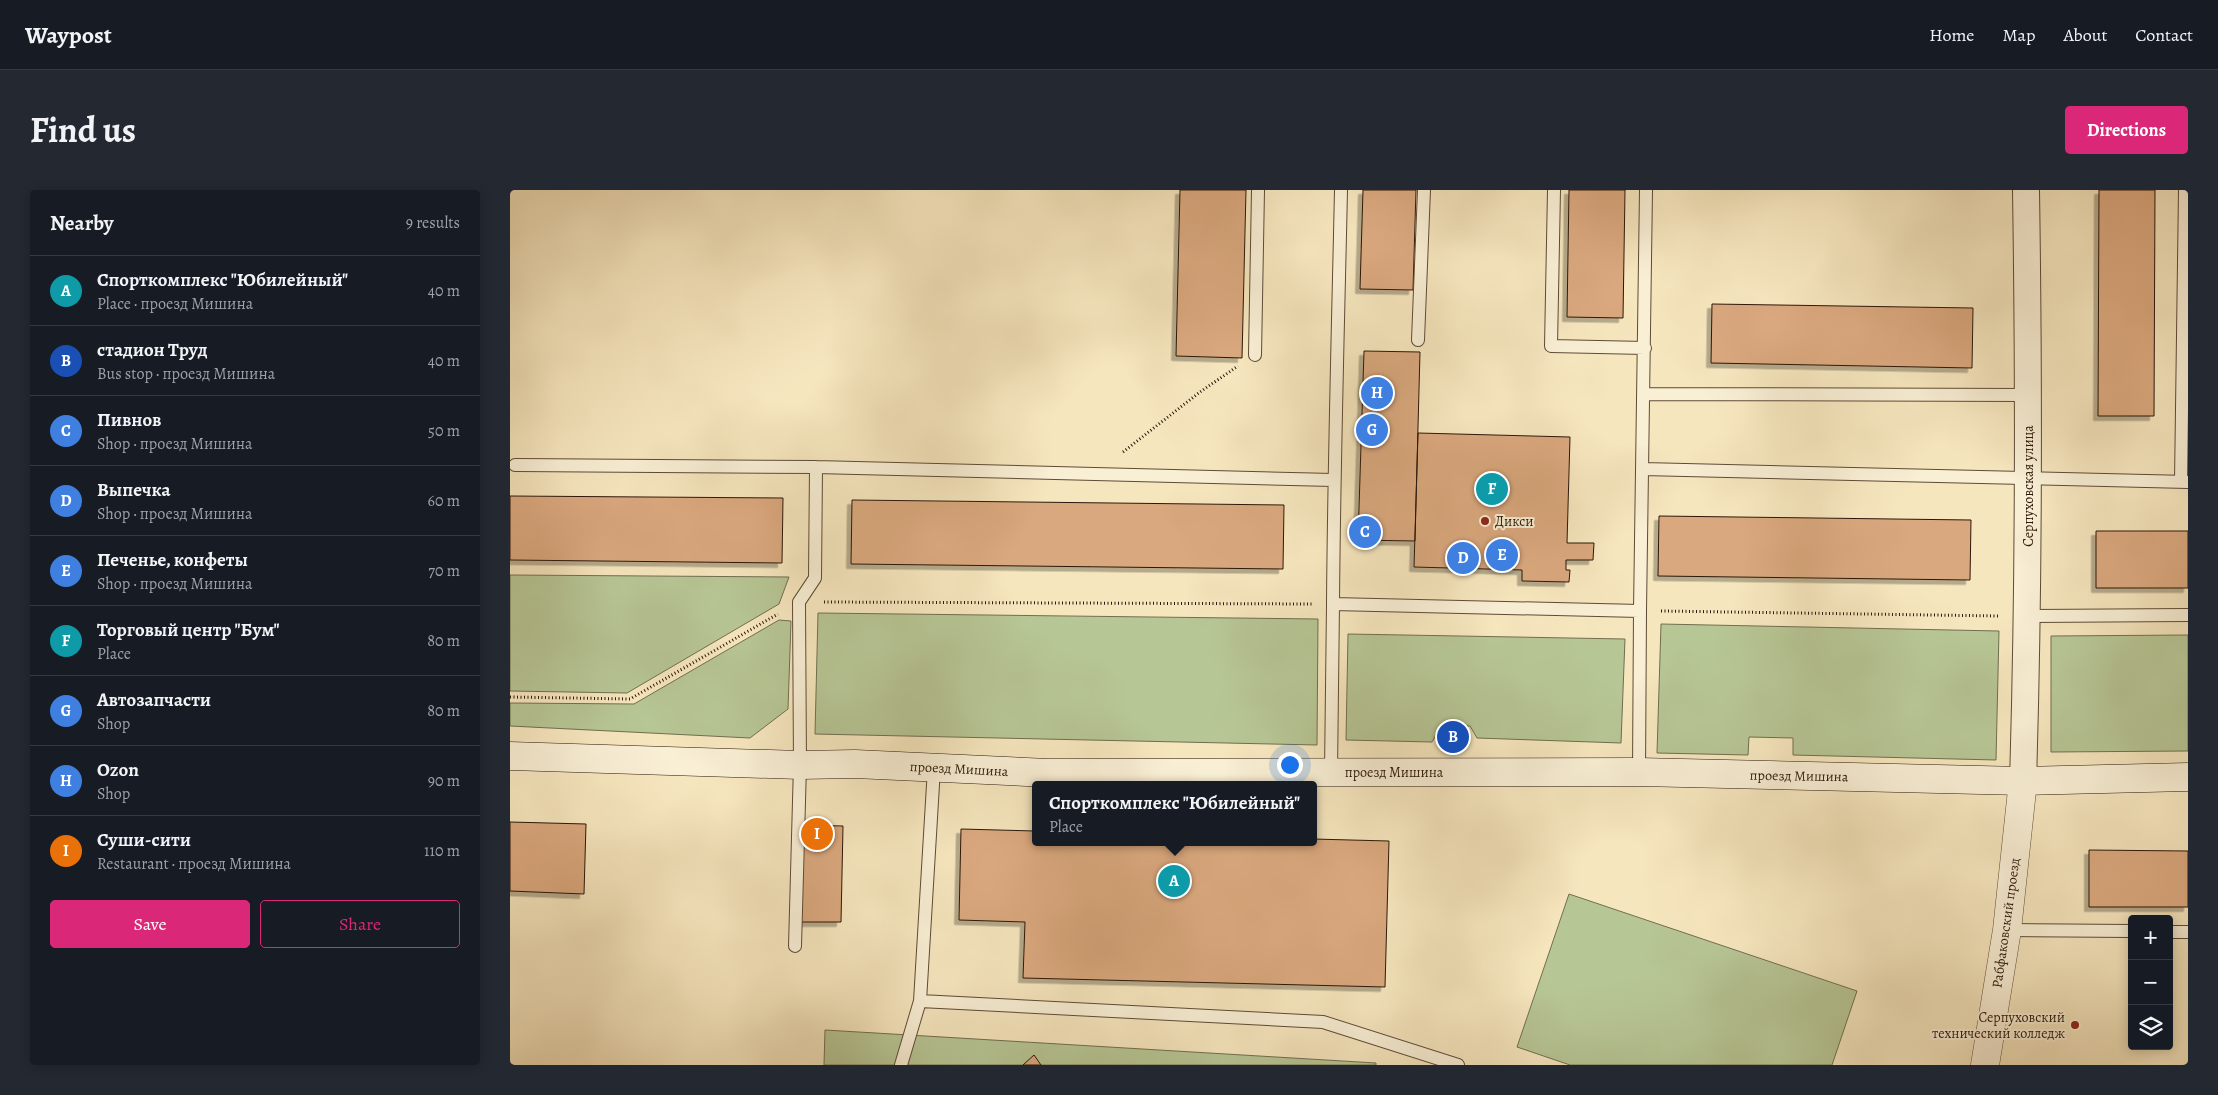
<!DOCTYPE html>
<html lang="en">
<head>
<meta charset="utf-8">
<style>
	body { margin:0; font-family:Alegreya,serif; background:#242831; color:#f1f3f6 }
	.controls { position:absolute; right:15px; bottom:15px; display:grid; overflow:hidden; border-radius:5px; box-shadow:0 2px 12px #0003 }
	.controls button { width:45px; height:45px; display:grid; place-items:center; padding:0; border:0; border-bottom:1px solid #363941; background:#171b24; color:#f1f3f6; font:25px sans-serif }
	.you { position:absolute; left:779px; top:574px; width:18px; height:18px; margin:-12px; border:4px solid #fff; border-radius:50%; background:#1a73e8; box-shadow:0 0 0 8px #1a73e833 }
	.badge { display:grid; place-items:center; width:32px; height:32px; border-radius:50%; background:#db2777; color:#fff; font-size:16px; font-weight:700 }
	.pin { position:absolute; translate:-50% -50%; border:2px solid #fff; box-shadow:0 1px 5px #0006 }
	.popup { position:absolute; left:522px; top:591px; width:285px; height:65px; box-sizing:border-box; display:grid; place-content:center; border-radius:5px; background:#171b24; filter:drop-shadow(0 1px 4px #0005); font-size:16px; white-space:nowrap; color:#9ea1a6 }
	.popup b { font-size:19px; color:#f1f3f6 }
	.popup::after { content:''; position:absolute; left:50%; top:100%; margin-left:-10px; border:10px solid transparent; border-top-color:#171b24 }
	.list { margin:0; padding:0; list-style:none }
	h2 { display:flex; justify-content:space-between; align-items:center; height:65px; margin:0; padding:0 20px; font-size:21px }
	h2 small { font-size:16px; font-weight:400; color:#9ea1a6 }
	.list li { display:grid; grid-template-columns:32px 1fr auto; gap:15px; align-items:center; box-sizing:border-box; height:70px; padding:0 20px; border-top:1px solid #363941 }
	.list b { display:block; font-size:19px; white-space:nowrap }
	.list p { margin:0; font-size:16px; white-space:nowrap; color:#9ea1a6 }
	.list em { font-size:16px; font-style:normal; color:#9ea1a6 }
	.actions { display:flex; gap:10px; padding:15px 20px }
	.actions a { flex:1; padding:11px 0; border:1px solid #db2777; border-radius:5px; text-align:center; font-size:18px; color:#db2777 }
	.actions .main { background:#db2777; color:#fff }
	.icon { flex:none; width:28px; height:28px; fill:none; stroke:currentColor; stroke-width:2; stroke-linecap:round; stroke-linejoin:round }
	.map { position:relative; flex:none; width:1678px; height:875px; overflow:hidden; border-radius:5px }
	header { display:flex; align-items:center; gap:30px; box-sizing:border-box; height:70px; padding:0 25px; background:#171b24; border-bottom:1px solid #363941 }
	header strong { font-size:24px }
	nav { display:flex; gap:28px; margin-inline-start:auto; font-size:18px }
	.intro { display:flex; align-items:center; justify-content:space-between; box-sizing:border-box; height:120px; padding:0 30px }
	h1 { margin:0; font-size:35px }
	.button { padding:12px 22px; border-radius:5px; background:#db2777; color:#fff; font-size:18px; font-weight:700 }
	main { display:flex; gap:30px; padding:0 30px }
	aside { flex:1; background:#171b24; border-radius:5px; box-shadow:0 2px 12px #0003 }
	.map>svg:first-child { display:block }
	.green { fill:#b7c695; stroke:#716e4f }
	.building { fill:#daa87e; stroke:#2b1709; filter:url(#shadow) }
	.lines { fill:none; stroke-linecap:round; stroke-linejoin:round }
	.service-casing { stroke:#5e4b36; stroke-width:14 }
	.minor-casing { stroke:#5e4b36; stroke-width:28 }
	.tertiary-casing { stroke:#5e4b36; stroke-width:29 }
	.secondary-casing { stroke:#2b1709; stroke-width:29 }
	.path { stroke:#2b1709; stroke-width:3; stroke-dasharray:1 2.5; stroke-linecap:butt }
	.service { stroke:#f9efd5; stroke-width:12 }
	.minor { stroke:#f9efd5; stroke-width:26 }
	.tertiary { stroke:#f9efd5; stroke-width:28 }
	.secondary { stroke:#f9efd5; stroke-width:28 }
	.poi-dot { fill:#8f2418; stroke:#f9efd5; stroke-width:2 }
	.labels { text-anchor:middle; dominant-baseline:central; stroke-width:4; stroke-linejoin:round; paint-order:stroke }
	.street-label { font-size:14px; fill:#2b1709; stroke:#f9efd5 }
	.poi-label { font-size:14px; fill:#2b1709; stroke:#f9efd5; text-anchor:start }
</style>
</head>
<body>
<header>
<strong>Waypost</strong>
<nav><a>Home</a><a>Map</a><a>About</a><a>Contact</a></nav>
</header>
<div class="intro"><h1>Find us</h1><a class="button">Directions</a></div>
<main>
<aside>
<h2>Nearby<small>9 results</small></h2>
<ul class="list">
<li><span class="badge" style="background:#0f9aa8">A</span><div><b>Спорткомплекс &quot;Юбилейный&quot;</b><p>Place · проезд Мишина</p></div><em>40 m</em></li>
<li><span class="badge" style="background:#1a4fb4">B</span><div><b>стадион Труд</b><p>Bus stop · проезд Мишина</p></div><em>40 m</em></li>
<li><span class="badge" style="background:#3f7fe0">C</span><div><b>Пивнов</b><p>Shop · проезд Мишина</p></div><em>50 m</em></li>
<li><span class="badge" style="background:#3f7fe0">D</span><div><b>Выпечка</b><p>Shop · проезд Мишина</p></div><em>60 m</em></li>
<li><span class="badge" style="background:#3f7fe0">E</span><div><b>Печенье, конфеты</b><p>Shop · проезд Мишина</p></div><em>70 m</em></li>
<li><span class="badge" style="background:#0f9aa8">F</span><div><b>Торговый центр &quot;Бум&quot;</b><p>Place</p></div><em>80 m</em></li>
<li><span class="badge" style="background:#3f7fe0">G</span><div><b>Автозапчасти</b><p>Shop</p></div><em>80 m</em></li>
<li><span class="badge" style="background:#3f7fe0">H</span><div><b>Ozon</b><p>Shop</p></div><em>90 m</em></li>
<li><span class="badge" style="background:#e8710a">I</span><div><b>Суши-сити</b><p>Restaurant · проезд Мишина</p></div><em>110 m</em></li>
</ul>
<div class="actions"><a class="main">Save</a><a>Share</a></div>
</aside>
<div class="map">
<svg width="1678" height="875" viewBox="0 0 1678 875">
	<defs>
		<filter id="shadow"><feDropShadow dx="-4.5" dy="4.5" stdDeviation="0" flood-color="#0004"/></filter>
	</defs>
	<rect width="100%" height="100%" fill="#f6e6be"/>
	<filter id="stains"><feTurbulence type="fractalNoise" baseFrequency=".004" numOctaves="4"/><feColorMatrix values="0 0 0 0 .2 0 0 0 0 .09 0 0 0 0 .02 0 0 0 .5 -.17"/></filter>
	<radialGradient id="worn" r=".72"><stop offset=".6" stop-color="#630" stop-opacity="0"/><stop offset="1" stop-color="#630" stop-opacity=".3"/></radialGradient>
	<path class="green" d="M0 385 279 387 269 414 117 503 0 501Z
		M308 423 808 429 807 555 305 544Z
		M269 430 281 431 278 519 240 548 0 536V513L124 514Z
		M1151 434 1489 441 1486 570 1283 565V548L1239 547 1238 565 1147 563Z
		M838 444 1115 449 1111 553 967 548 960 536H931L922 552 836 550Z
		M1678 445V561L1541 562V446Z
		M1059 704 1347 801 1322 875H1060L1007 857Z
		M315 840 866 873V875H314Z"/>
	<path class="building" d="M670 0H736L732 168 666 166Z
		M853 0H906L903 100 850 99Z
		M1059 0H1115L1113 128 1057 127Z
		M1589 0H1645L1644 226H1588Z
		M1202 114 1463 118 1462 178 1201 173Z
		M854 161 910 162 905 351 848 350Z
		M908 243 1060 247 1057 353H1084L1083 370H1056V380H1060L1059 392 1012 391V380L904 377Z
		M0 306 273 308 272 373 0 370Z
		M342 310 774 315 773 379 341 374Z
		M1149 326 1461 330 1460 390 1148 386Z
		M1586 341H1678V398H1586Z
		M0 632 76 634 74 704 0 701Z
		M289 635 333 636 331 732H287Z
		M451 639 525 641V652H803V649L879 651 875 797 513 788 515 732 449 730Z
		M1579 660 1678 661V717H1579Z
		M524 865 531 875H513Z"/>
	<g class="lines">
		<defs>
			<path id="service" d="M1044 0 1041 156 1135 158
				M908 150 914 0
				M745 165 748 0
				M1134 204 1519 205
				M5 275 306 277 823 290
				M1133 279 1678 292
				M1671 292 1675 0
				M823 414C824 276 828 138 831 0
				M1130 421 1136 0
				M1518 426 1678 425
				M821 582 823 414 1130 421 1129 582
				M1497 740 1622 741
				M1659 742H1678
				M285 756 290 575 289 412 305 388 306 277
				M410 811 424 578
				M391 875 410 811 813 832 948 875"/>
			<path id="minor" d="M1513 591C1519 394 1519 197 1516 0"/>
			<path id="tertiary" d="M1475 875 1497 740 1513 591"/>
			<path id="secondary" d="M0 566 290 575 345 574 538 583 1129 582 1513 591 1678 587"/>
		</defs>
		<use href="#service" class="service-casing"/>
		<use href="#minor" class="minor-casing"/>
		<use href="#tertiary" class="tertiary-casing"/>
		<use href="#secondary" class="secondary-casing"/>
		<path class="path" d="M613 262 690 202 728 176
			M314 412 802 414
			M1151 421 1489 426
			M0 507 120 509 268 424"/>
		<use href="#service" class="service"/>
		<use href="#minor" class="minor"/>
		<use href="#tertiary" class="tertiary"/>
		<use href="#secondary" class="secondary"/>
	</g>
	<g class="poi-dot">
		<circle cx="975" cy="331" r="5"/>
		<circle cx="1565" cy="835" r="5"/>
	</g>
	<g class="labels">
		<g class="street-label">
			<text transform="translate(1518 296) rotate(-90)">Серпуховская улица</text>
			<text transform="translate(449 579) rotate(3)">проезд Мишина</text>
			<text x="884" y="582">проезд Мишина</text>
			<text transform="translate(1289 586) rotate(1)">проезд Мишина</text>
			<text transform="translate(1496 733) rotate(-82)">Рабфаковский проезд</text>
		</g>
		<g class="poi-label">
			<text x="985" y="331">Дикси</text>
			<text x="1555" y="827" text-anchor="end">Серпуховский<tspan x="1555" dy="16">технический колледж</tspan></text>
		</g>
	</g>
	<rect width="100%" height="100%" filter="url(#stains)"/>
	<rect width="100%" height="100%" fill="url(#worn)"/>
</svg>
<div class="controls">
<button>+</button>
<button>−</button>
<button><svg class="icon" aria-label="layers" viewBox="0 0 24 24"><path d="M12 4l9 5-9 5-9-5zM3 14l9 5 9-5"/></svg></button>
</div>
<div class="you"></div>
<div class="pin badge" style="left:664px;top:691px;background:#0f9aa8">A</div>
<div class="popup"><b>Спорткомплекс &quot;Юбилейный&quot;</b>Place</div>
<div class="pin badge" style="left:943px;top:547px;background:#1a4fb4">B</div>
<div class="pin badge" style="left:855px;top:342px;background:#3f7fe0">C</div>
<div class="pin badge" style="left:953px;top:368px;background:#3f7fe0">D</div>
<div class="pin badge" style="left:992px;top:365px;background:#3f7fe0">E</div>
<div class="pin badge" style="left:982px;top:299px;background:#0f9aa8">F</div>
<div class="pin badge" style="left:862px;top:240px;background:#3f7fe0">G</div>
<div class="pin badge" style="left:867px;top:203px;background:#3f7fe0">H</div>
<div class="pin badge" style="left:307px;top:644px;background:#e8710a">I</div>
</div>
</main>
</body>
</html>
